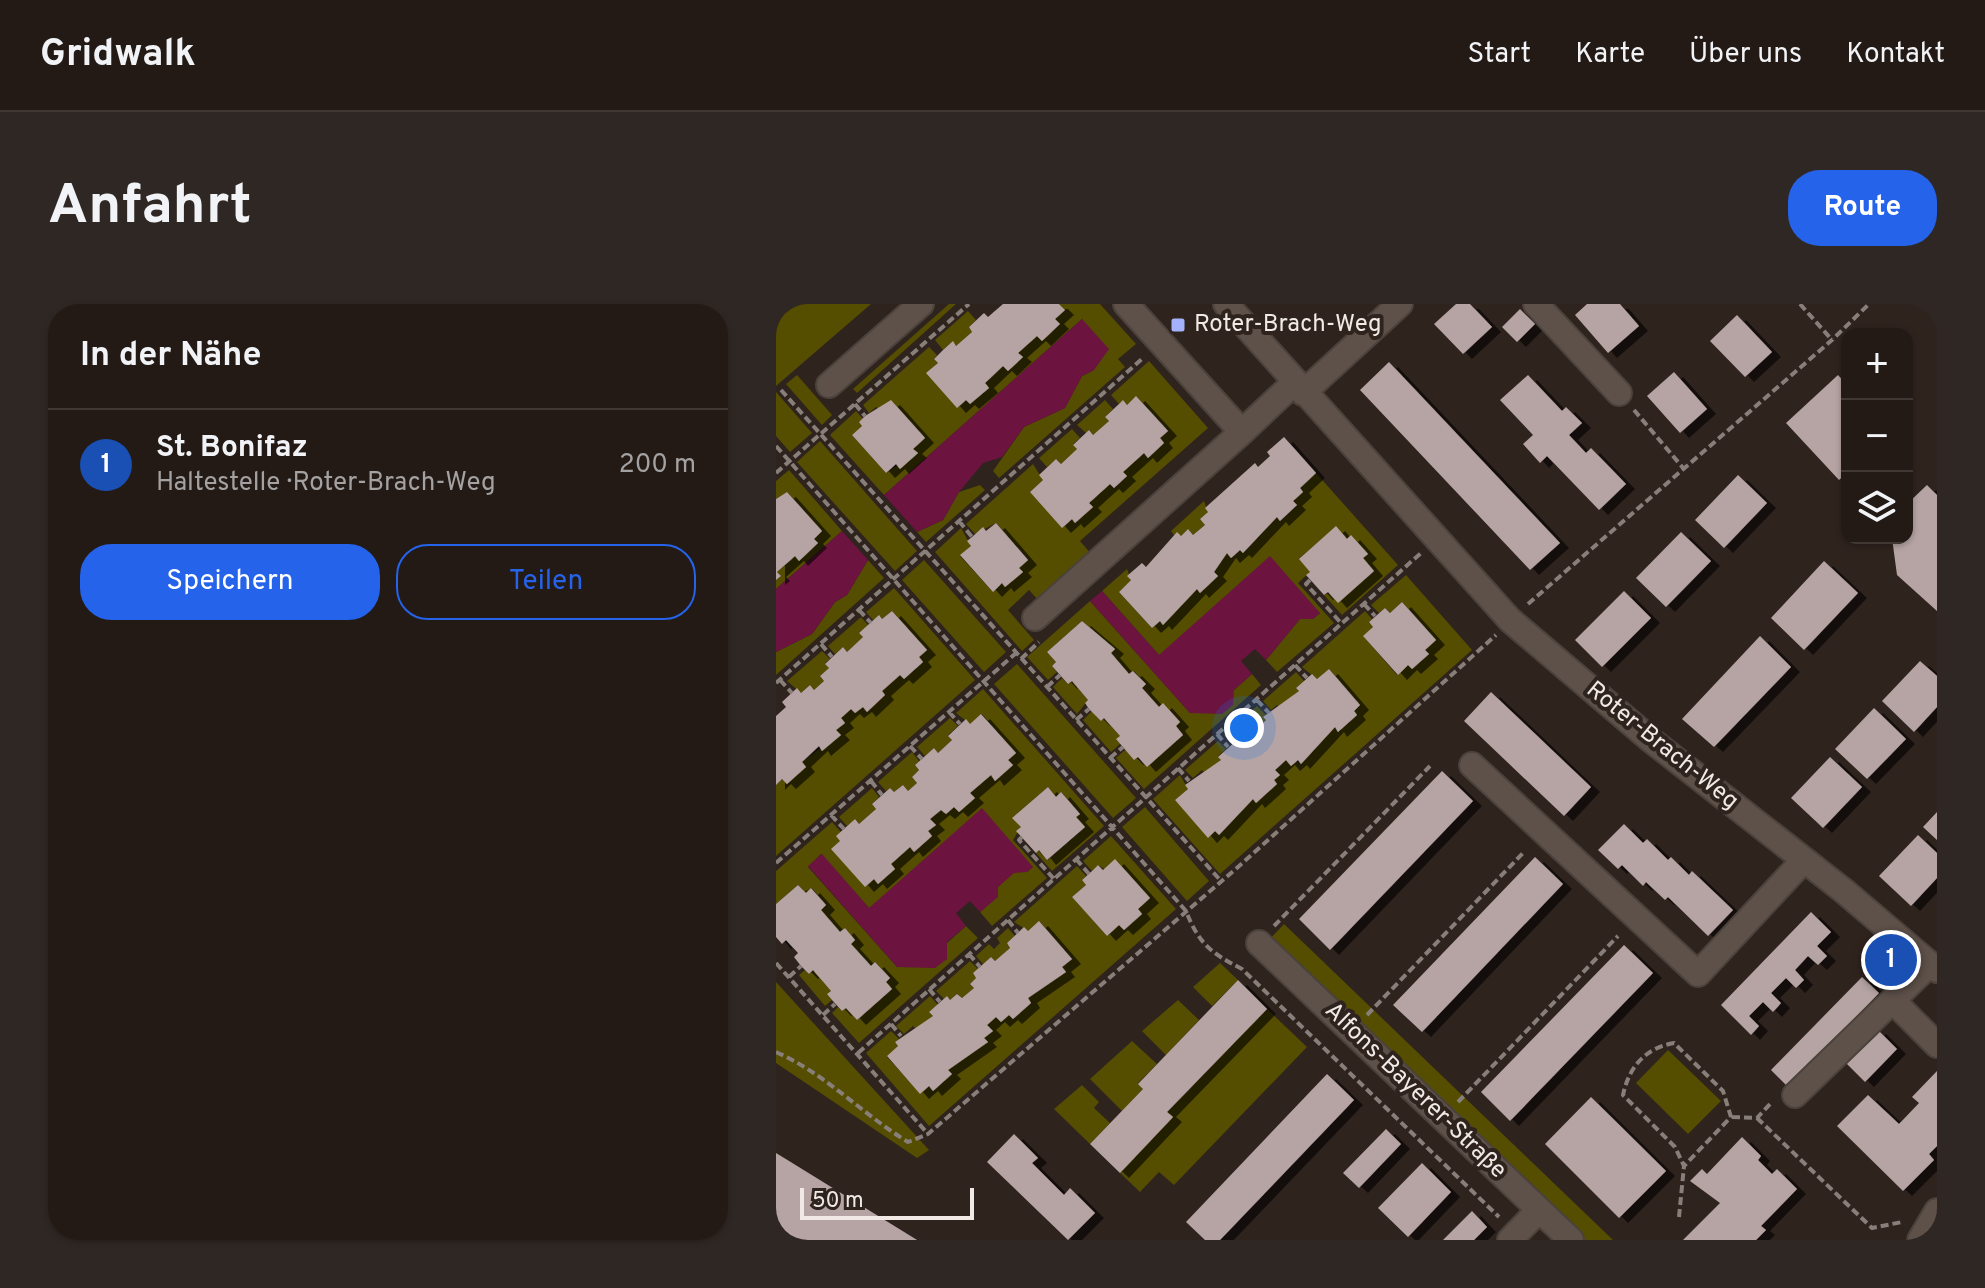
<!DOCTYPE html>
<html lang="de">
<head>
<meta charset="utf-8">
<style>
	body { margin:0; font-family:Overpass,sans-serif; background:#2f2723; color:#f1f3f6 }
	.controls { position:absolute; right:24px; top:24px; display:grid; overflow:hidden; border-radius:16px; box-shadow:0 2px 6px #0004 }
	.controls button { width:72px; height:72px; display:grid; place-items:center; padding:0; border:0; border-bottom:2px solid #403835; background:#231a16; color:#f1f3f6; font:40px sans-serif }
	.scale { position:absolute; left:24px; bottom:20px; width:174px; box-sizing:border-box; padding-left:8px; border:4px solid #f1e9e5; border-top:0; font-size:22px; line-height:28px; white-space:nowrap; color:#f1e9e5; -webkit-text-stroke:6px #2f231e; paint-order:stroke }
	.you { position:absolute; left:468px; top:424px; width:28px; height:28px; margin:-20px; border:6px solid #fff; border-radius:50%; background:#1a73e8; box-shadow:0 0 0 12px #1a73e833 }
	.badge { display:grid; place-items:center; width:52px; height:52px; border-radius:50%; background:#2563eb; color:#fff; font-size:26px; font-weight:700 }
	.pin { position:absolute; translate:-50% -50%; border:4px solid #fff; box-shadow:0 2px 8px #0006 }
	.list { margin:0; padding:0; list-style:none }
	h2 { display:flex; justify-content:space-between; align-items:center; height:104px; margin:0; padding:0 32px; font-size:34px }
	h2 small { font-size:26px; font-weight:400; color:#a3a1a1 }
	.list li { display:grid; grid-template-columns:52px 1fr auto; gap:24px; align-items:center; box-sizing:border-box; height:112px; padding:0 32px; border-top:2px solid #403835 }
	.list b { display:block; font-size:30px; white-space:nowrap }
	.list p { margin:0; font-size:26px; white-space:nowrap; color:#a3a1a1 }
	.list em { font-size:26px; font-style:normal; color:#a3a1a1 }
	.actions { display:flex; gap:16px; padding:24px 32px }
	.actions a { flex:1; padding:18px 0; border:2px solid #2563eb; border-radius:32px; text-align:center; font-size:28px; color:#2563eb }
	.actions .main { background:#2563eb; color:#fff }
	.icon { flex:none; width:44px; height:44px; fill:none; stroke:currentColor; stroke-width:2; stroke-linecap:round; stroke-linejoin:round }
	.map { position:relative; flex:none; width:1161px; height:936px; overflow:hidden; border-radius:32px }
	header { display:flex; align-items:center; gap:48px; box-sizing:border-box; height:112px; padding:0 40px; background:#231a16; border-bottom:2px solid #403835 }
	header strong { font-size:38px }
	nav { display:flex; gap:44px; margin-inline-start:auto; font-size:28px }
	.intro { display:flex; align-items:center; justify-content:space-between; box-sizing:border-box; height:192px; padding:0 48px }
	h1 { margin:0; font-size:56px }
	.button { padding:20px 36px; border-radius:32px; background:#2563eb; color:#fff; font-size:28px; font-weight:700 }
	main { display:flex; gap:48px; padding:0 48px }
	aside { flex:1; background:#231a16; border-radius:32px; box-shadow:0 2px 6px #0004 }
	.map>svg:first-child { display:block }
	.green { fill:#554d00 }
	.water { fill:#6c1340 }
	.building { fill:#b5a4a3; filter:url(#shadow) }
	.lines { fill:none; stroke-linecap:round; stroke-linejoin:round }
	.minor-casing { stroke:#4b423c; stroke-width:28 }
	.path { stroke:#897f7a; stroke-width:4; stroke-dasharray:8 4; stroke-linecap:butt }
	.minor { stroke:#5e514a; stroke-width:24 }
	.poi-dot { fill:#a4b2fc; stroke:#2f231e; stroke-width:3 }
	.labels { text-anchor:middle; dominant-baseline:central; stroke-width:8; stroke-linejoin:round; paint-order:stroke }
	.poi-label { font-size:24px; fill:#f1e9e5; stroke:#2f231e; text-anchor:start }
	.street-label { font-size:24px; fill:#f1e9e5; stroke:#2f231e }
</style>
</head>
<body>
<header>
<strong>Gridwalk</strong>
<nav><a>Start</a><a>Karte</a><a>Über uns</a><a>Kontakt</a></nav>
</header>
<div class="intro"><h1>Anfahrt</h1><a class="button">Route</a></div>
<main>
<aside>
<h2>In der Nähe<small></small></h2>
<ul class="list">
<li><span class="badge" style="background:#1a4fb4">1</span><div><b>St. Bonifaz</b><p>Haltestelle · Roter-Brach-Weg</p></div><em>200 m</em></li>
</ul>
<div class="actions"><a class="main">Speichern</a><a>Teilen</a></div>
</aside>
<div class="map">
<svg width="1161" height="936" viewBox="0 0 1161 936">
	<defs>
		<filter id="shadow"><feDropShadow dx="9" dy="5" stdDeviation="0" flood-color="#0009"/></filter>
	</defs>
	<rect width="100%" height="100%" fill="#2f231e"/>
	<path class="green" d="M0 0H95L0 82Z
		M173 0H180L81 89 77 85Z
		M283 0H324L360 40 342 55 349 63 223 174 217 167 248 123 289 104 306 72 318 66 306 15 108 191 54 131 80 107 87 115 86 122 76 131 110 169 141 149 137 145 149 134 100 103 93 109 87 101 153 43 161 51 158 55 162 59 151 69 182 103 190 96 194 100 212 84 209 79 227 62 232 67 246 54 242 49 261 32 266 36 284 21 279 15 288 6Z
		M192 7 200 16 193 23 196 28 180 42 176 38 167 46 159 36Z
		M373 57 432 124 304 237 315 250 263 297 253 286 232 306 258 336 246 347 159 248 185 224 195 242 184 252 216 287 226 279 229 283 246 268 243 264 252 255 220 219 199 230 190 220 257 160 267 176 254 188 296 215 316 203 313 199 334 180 338 184 350 173 347 168 368 149 372 153 388 139 384 134 392 127 361 93 351 101 347 97 343 100 335 91Z
		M21 71 56 111 46 121 10 80Z
		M0 88 36 129 14 148 0 132Z
		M329 96 337 105 329 113 333 117 317 131 313 126 310 129 301 121Z
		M296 125 304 134 297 140 301 145 285 160 280 155 271 163 263 154Z
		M44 137 141 247 119 267 21 158Z
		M13 166 66 227 0 285V276L5 272 1 268 19 252 23 256 42 239 38 235 46 227 11 188 0 195V177Z
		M540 169 622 261 566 311 548 291 598 267 587 254 591 250 575 232 571 235 560 223 524 254 534 268 522 279 558 319 501 368 490 356 524 315H537L544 309 383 351 326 287 351 265 355 276 343 288 376 324 384 317 387 320 421 285 424 288 442 272 438 268 451 249 464 246 468 249 501 213 505 217 521 202 517 197 527 188 524 184Z
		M204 181 209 186 150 238 141 228 167 216 183 188Z
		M428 197 432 208 424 215 429 221 417 231 412 225 405 232 398 231 395 227Z
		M92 256 108 274 0 371V348L36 330 59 298 71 291Z
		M148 256 230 348 208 368 126 276Z
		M630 271 696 346 444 570 377 495 404 471 412 485 399 496 433 533 439 527 443 531 477 495 481 498 501 480 498 476 503 471 499 466 510 456 525 459 559 423 562 427 581 411 578 407 584 401 553 365 541 375 526 363 589 307 596 315 593 318 597 323 588 333 621 371 632 361 636 365 653 350 649 346 659 336 626 298 614 309 609 304 603 309 595 301Z
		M118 284 199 376 0 552V481L6 475 11 479 26 458 64 430 60 426 69 419 65 414 75 405 79 409 87 403 91 407 109 391 106 387 124 371 128 375 147 358 143 353 151 346 116 307 106 315 103 312 97 316 90 308Z
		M314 297 414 409 458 386 476 370 485 381 368 485 340 454 349 446 372 462 407 431 387 400 383 403 366 384 370 380 358 367 353 370 335 349 338 345 306 317 271 348 280 358 276 362 281 368 272 376 251 353Z
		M85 313 92 321 83 329 87 333 71 348 67 343 59 350 52 342Z
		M46 347 54 355 49 359 53 364 44 372 48 377 38 386 34 381 25 389 11 377Z
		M241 360 360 494 337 514 218 380Z
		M520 368 528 377 520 384 523 387 504 404 501 401 495 406 487 397Z
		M286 374 292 380 296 377 312 396 301 410 277 383Z
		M207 385 328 522 276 567 260 549 263 546 272 556 309 523 300 513 304 509 286 489 280 493 272 483 237 513 245 523 237 536 271 574 216 622 204 608 221 593 222 583 238 568H251L257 563 93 604 45 550 32 563 121 663 171 655V639L190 622 202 634 83 739 56 709 62 703 66 707 70 704 81 716 115 686 110 678 114 674 99 658 95 662 75 640 69 624 64 628 45 606 50 601 36 584 30 589 22 581 0 600V567L56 518 65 528 115 560 134 543 138 548 156 532 152 527 159 521 154 515 165 506 170 510 178 503 183 508 194 489 215 471 219 476 236 461 232 456 240 449 206 410 194 420 180 409Z
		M481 402 490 411V416L482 424 485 428 473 439 469 435 463 441 460 437 456 440 448 431Z
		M316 407 325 417 328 414 344 432V440L335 448 307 416Z
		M174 414 182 422 172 431 176 436 162 449 158 444 149 452 141 443Z
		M442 437 450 445 442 452 445 456 429 470 426 466 417 474 409 466Z
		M136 448 143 457 139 461 143 466 136 473 141 479 132 487 127 481 118 488 114 484 110 487 102 478Z
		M96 484 103 493 96 500 100 505 83 520 79 515 71 522 63 513Z
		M369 503 433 577 411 597 346 523Z
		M335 532 400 605 153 822 90 749 115 727 123 735 119 738 122 742 111 753 144 789 153 782 157 787 176 770 172 766 211 738 208 734 216 727 211 721 220 713 225 718 233 711 237 715 255 699 252 694 289 668 286 663 296 654 264 618 252 627 238 618 301 562 310 572 306 576 310 581 296 593 331 632 343 621 348 626 366 610 362 605 374 594 322 561 316 567 307 557Z
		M508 620 837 936H802L491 638Z
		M232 624 239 632 231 639 234 644 219 657 215 653 207 660 200 652 213 640 218 645 224 639 221 634Z
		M194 657 202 665 197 669 200 674 194 680 198 684 186 694 181 690 174 696 171 692 168 695 160 687Z
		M444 659 462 676 436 702 417 683Z
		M29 666 33 670 37 666 55 687 51 690 56 696 49 702 23 671Z
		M0 678 153 846 141 854 0 759Z
		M154 692 162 701 153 708 157 712 141 726 137 722 128 730 120 722Z
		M402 696 423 716 390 751 366 727Z
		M491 705 531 743 398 881 383 868 364 888 344 869 396 812 391 808Z
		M356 737 381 760 362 779 367 785 346 807 314 775Z
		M892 746 945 797 912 830 860 779Z
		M306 781 323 798 318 804 334 819 314 840 278 805Z"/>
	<path class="water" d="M306 15 333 45 318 66 306 72 289 104 248 123 226 153 207 159 183 188 167 216 141 228 108 191Z
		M66 227 92 256 71 291 59 298 36 330 0 348V285Z
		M494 252 544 309 537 315H524L490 356 479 345 465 357 476 370 458 386 457 401 446 410 414 409 314 297 326 287 383 351Z
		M206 504 257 563 251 568 238 569 222 583V593L204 608 194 597 180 609 190 622 171 638V655L159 664 121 663 32 562 46 550 93 604Z"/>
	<path class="building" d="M227 0H283L289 6 279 15 284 20 266 37 261 32 242 49 247 53 232 67 227 62 209 79 213 84 194 100 190 96 181 104 150 69 162 59 158 55 167 46 177 37 180 42 196 28 193 23 208 9 212 13Z
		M680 0H694L716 23 687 50 658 20Z
		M811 0H844L863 22 832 49 799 11Z
		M744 5 759 20 741 38 726 23Z
		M961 11 996 48 969 73 934 37Z
		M613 58 784 239 754 266 584 86Z
		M898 68 931 105 904 129 871 92Z
		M752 71 786 107 790 103 806 119 793 131 810 149 815 144 850 180 823 206 771 152 764 159 747 140 757 131 724 96Z
		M1062 71 1071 81V169L1063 176 1010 119Z
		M360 92 392 127 384 134 388 139 372 154 368 149 347 168 351 172 338 184 334 180 313 199 317 203 299 219 296 215 286 224 254 188 267 176 263 171 280 155 285 160 301 145 297 141 313 126 317 131 333 117 329 113 343 100 347 96 351 101Z
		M115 96 149 134 137 145 142 149 124 165 120 160 110 169 76 131 86 122 83 118 89 112Z
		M508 133 540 169 524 184 527 188 517 197 521 201 504 217 501 213 467 249 464 246 455 254 451 249 438 268 442 272 424 289 421 285 387 321 384 317 376 324 343 288 355 276 351 272 366 259 370 263 401 228 405 232 412 225 417 231 429 221 424 215 432 208 429 204 479 159 482 163 494 152 491 148Z
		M962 171 991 199 948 244 919 216Z
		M1151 181 1161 191V307L1121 271 1116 234H1131V200Z
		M11 188 46 227 38 235 42 239 23 257 19 252 1 268 5 272 0 276V195Z
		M220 219 252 256 243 264 247 268 229 283 226 279 217 288 184 251 195 242 191 237 196 233 207 223 210 227Z
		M560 222 571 235 575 231 592 250 587 254 598 267 562 299 552 288 548 291 530 271 534 268 523 255Z
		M905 228 935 257 890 303 860 274Z
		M1048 257 1082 289 1028 346 995 314Z
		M848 287 875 314 826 363 799 336Z
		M626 298 660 336 649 346 653 350 636 365 632 361 622 371 587 332 597 323 593 318 609 304 614 309Z
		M116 307 151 346 143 353 147 358 128 375 124 371 106 387 109 391 91 408 87 403 79 409 75 405 65 414 69 419 60 426 65 431 46 447 43 442 26 458 30 463 11 480 6 475 0 481V412L10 403 6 398 21 384 25 389 34 381 38 386 48 377 44 372 53 364 49 360 67 343 71 348 87 333 83 329 103 311 106 315Z
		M306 317 339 345 335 349 353 370 357 367 370 380 366 384 383 403 387 399 404 418 400 422 407 431 371 463 362 453 358 456 340 435 344 432 328 414 325 417 313 405 309 399 312 396 296 377 292 380 276 362 280 358 271 348Z
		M984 332 1015 363 938 443 906 415Z
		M1144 357 1161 372V403L1138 428 1106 397Z
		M553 365 584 401 578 407 581 411 562 428 559 423 525 460 522 456 515 462 510 456 499 466 504 471 498 476 501 480 480 499 477 495 443 531 439 527 432 534 399 496 412 485 409 481 445 456 442 453 460 437 463 441 470 435 473 439 485 428 482 424 490 416 487 413 523 387 520 384 536 370 541 375Z
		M715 388 815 483 788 512 688 417Z
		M1098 404 1130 435 1091 475 1059 445Z
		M205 410 240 449 232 456 237 461 219 477 215 471 194 489 199 494 183 508 178 503 170 510 165 506 154 515 160 521 152 527 156 532 138 548 134 543 115 560 119 565 102 580 98 575 89 583 55 545 64 537 60 532 79 515 83 520 100 505 96 500 114 484 118 488 127 481 132 487 141 479 136 473 143 466 139 461 158 444 162 449 176 436 172 432 190 415 194 420Z
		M1054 453 1086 483 1047 524 1015 494Z
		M666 467 697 497 554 646 523 615Z
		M272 483 280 493 285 488 304 510 300 513 309 523 271 556 263 546 260 549 240 527 245 523 236 514Z
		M1161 508V536L1147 523Z
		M848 520 867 539 871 535 892 556 895 553 913 571 916 567 957 606 932 632 892 593 889 596 870 578 867 582 846 561 842 565 822 546Z
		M1142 531 1161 549V574L1135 602 1103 572Z
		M759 553 787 580 646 728 617 701Z
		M339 555 374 594 362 605 366 610 348 626 343 621 331 632 296 593 310 581 306 576 316 567 322 561 327 566Z
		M22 581 30 589 35 584 50 601 45 606 64 628 69 624 79 636 75 640 95 662 99 658 114 674 110 678 116 685 81 716 70 704 66 707 56 696 51 690 55 687 37 666 33 670 25 662 18 653 22 649 10 636 6 640 0 633V600Z
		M1035 608 1055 628 1041 642 1051 652 1042 661 1032 652 1019 666 1028 676 1020 684 1010 674 995 689 1005 699 997 708 987 698 973 712 983 722 975 731 945 701Z
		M263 617 296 655 286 663 290 668 252 694 255 699 237 715 233 711 225 718 220 713 211 721 217 727 208 734 212 738 172 766 176 770 157 787 153 782 144 790 111 752 122 742 119 738 157 712 153 708 171 692 174 696 181 690 186 694 198 684 194 680 200 674 197 669 215 653 219 657 234 644 231 639 248 623 252 627Z
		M848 641 877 669 734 817 705 788Z
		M1086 673 1103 689 1012 783 995 766Z
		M462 676 491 705 391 808 397 813 344 869 314 840 367 785 362 780Z
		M1101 725 1121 745 1089 778 1069 758Z
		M1161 767V842L1153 850 1158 856 1127 887 1061 822 1092 791 1123 820 1143 799 1136 793Z
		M551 770 578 796 444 936H429L410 918Z
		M815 793 890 867 843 914 769 840Z
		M610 825 625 840 583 884 567 869Z
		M238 830 262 854 256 859 288 891 294 884 319 909 292 936 211 858Z
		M966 833 985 852 982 856 996 870 1001 865 1021 885 985 922 990 926 980 936H907L944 899 914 877 926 865 931 870Z
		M0 849 141 936H0Z
		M646 859 675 888 632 933 602 904Z
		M696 907 711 923 698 936H667Z"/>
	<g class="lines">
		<defs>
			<path id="minor" d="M350 0 466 128 518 79
				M450 0 734 316 875 436 1068 587 1161 666
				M760 0 843 89
				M53 81 145 0
				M527 89 624 0
				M259 314 466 128
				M696 461 922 670 1028 556
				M483 639 795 936
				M1117 697 1161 741
				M1019 791 1154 660
				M734 936 763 906
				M1144 936 1161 907"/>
		</defs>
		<use href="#minor" class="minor-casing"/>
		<path class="path" d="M1024 0 1056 36
			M5 86 445 577
			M79 100 89 112
			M858 106 908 165
			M0 142 410 607C423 640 435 649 466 665L723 913
			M0 169 193 0
			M183 217 196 233
			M534 276 530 280 565 319
			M588 300 599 312
			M752 300 1056 36 1093 0
			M83 306 95 319
			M45 340 56 353
			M245 355 263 338
			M519 361 531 374
			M4 376 16 389
			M0 379 367 54
			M271 383 284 371
			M481 396 493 409
			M173 408 184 420
			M300 416 313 405
			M441 430 452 443
			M134 442 146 455
			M334 454 347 443
			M402 464 413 477
			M95 477 106 491
			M55 511 68 525
			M246 533 243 536 278 575
			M300 555 313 570
			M0 559 239 350
			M232 616 242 629
			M498 622 654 462
			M193 650 204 663
			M0 659 152 830
			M13 673 25 662
			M153 685 164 698
			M47 711 59 700
			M591 711 748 548
			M115 720 125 732
			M0 748C50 770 86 810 132 838L152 830 462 563 720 331
			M82 749 645 249
			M682 798 842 632
			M956 813 981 814 996 798
			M981 814 1096 924 1126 918
			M903 913 908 862 899 843 847 791C853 763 869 744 898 739L947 787 955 813 908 862"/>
		<use href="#minor" class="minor"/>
	</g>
	<rect class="poi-dot" x="394" y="13" width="16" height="16" rx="4"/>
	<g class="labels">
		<g class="poi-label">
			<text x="418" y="21">Roter-Brach-Weg</text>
		</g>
		<g class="street-label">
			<text transform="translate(886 442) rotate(39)">Roter-Brach-Weg</text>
			<text transform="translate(639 787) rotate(44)">Alfons-Bayerer-Straße</text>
		</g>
	</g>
</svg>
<div class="controls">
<button>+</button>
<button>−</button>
<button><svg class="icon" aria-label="layers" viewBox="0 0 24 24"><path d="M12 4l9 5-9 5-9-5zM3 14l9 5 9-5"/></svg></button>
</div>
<div class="scale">50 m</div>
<div class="you"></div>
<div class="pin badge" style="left:1115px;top:656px;background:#1a4fb4">1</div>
</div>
</main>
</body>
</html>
